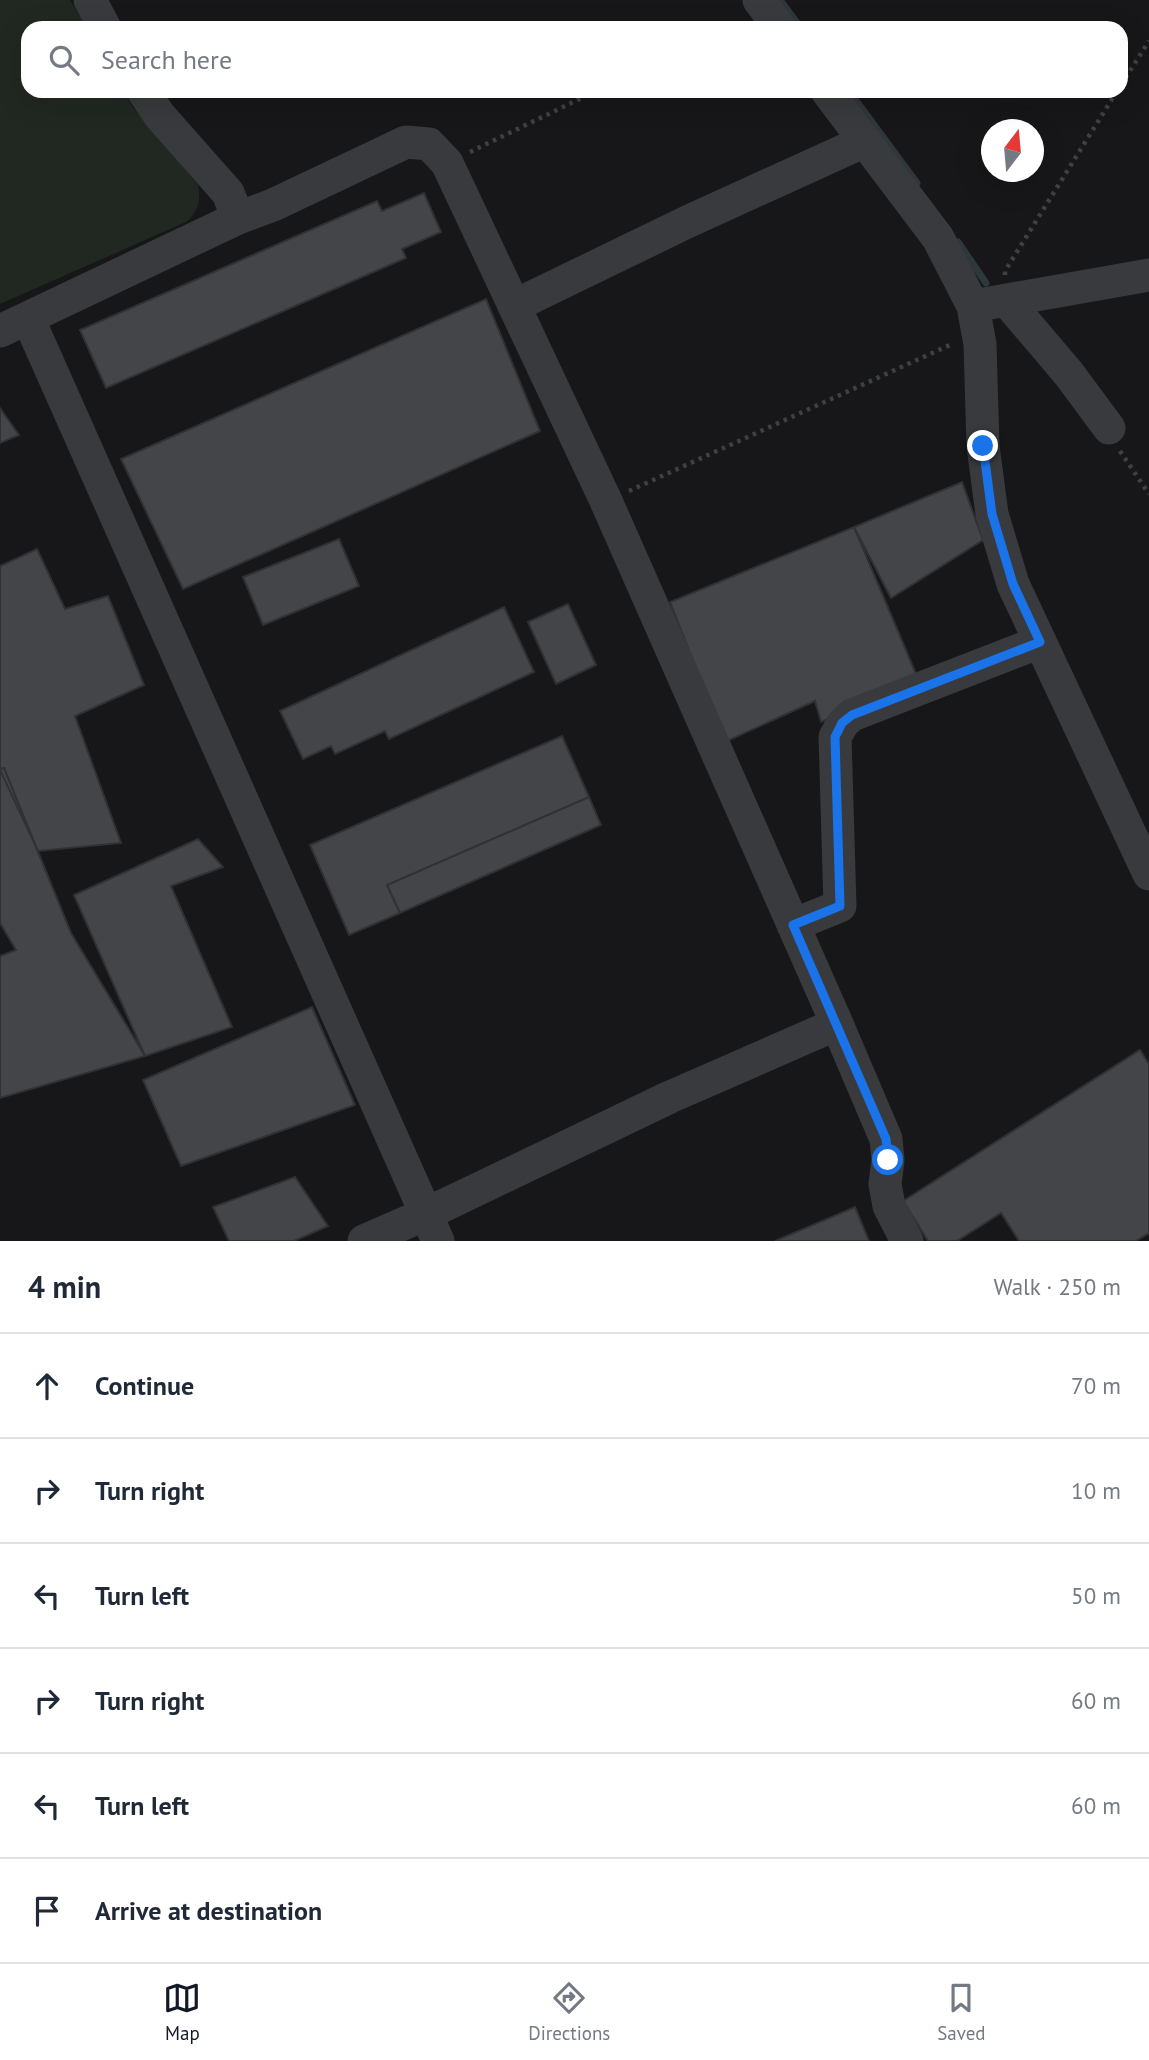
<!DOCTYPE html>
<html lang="en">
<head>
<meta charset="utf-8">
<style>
	body { margin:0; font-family:"PT Sans",sans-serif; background:#f6f6f7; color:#1f2937 }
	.compass { position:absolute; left:981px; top:119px; width:63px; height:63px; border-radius:50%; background:#fff; box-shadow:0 7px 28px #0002; rotate:16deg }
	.stop { position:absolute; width:21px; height:21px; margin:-16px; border:5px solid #1a73e8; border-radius:50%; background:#fff }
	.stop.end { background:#1a73e8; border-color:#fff; box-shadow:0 2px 7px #0008 }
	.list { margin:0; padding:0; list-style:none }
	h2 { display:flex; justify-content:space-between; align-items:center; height:91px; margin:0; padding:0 28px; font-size:30px }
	h2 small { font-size:23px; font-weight:400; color:#747a83 }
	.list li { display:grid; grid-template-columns:46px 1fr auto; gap:21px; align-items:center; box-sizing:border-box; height:105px; padding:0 28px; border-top:2px solid #e0e1e3 }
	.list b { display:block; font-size:26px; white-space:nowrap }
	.list em { font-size:23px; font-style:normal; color:#747a83 }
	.icon { flex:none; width:38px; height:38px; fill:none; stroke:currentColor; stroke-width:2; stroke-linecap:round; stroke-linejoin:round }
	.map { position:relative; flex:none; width:1149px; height:1241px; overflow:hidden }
	.search { position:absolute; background:#fff; box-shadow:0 7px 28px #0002; left:21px; right:21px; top:21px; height:77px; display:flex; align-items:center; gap:18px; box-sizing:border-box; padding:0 24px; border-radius:21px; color:#747a83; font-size:26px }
	.sheet { height:721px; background:#fff }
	nav { display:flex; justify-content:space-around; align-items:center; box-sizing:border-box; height:98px; border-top:2px solid #e0e1e3; background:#fff; font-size:19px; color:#747a83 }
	nav a { display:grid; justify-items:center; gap:4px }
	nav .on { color:#111827 }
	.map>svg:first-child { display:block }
	.green { fill:#212821 }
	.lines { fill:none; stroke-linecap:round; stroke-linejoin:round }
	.stream { stroke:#2e373c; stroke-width:7 }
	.building { fill:#444549; stroke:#313134; stroke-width:2 }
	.path { stroke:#3e4144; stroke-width:4.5; stroke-dasharray:3.5 5; stroke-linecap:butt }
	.minor { stroke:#383a3d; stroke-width:33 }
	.route { stroke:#1a73e8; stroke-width:9 }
</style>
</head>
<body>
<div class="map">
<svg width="1149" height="1241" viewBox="0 0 1149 1241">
	<rect width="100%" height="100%" fill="#171719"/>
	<path class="green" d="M0 0H70L87 28H28V91H123L132 106 198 185C201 200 198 212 186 222L0 304Z"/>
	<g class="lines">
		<path class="stream" d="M780 0 801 28
			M849 91 917 183
			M958 242 986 283"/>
	</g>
	<path class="building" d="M424 193 441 232 402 249 406 258 106 388 80 330 377 201 382 211Z
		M486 299 540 431 183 589 121 459Z
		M0 408 19 435 0 443Z
		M962 482 983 540 891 598 854 527Z
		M854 527 919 681 821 722 815 701 725 742 670 602Z
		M339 539 359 586 263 625 243 577Z
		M37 549 65 609 108 596 144 685 75 716 121 843 38 851 0 770V566Z
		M568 604 596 665 556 684 528 622Z
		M504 607 534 672 389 739 385 731 335 754 331 746 303 759 280 711Z
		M562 736 589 797 387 885 400 913 349 935 310 845Z
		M4 768 71 933 145 1056 0 1098V956L16 950 0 923V769Z
		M589 797 601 825 400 913 387 885Z
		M198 839 223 867 171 886 232 1027 145 1056 74 895Z
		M312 1007 355 1105 181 1166 143 1080Z
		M1140 1050 1149 1064V1233L1136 1241H1019L1001 1213 957 1241H928L903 1201Z
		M295 1177 328 1226 294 1241H229L213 1207Z
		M855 1207 869 1241H775Z"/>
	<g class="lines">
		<path class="path" d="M727 28 742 21
			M1121 85 1149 41
			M470 152 596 91
			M1005 275V271L1117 91
			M1120 451 1149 494
			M629 491 952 344"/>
		<path class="minor" d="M90 0 105 28
			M759 0 780 28
			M143 91 160 116 228 193 238 218
			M827 91 938 238 973 306 980 344 983 446 992 514 1013 584 1149 874
			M1007 301 1069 374 1109 428
			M514 306 687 222 865 141
			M973 306 1149 275
			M28 318 438 1241
			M0 331 238 218 273 205 406 142 429 144 447 163 606 501 837 1024 886 1139 888 1160 885 1184 889 1206 907 1241
			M793 925 840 906 835 737 843 723 852 715 1040 642
			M364 1241 426 1214 670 1097 837 1024"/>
	</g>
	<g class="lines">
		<path class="route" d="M888 1160 886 1139 793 925 840 906 835 737 842 723 852 715 1040 642 1013 584 992 514 983 446"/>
	</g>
</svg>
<svg class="compass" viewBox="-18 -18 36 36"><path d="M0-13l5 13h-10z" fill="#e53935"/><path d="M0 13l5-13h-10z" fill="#747a83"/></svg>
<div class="stop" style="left:888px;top:1160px"></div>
<div class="stop end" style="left:983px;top:446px"></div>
<div class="search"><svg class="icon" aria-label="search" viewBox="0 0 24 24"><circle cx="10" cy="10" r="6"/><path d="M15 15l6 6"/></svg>Search here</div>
</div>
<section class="sheet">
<h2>4 min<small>Walk · 250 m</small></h2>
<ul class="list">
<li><svg class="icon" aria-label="ahead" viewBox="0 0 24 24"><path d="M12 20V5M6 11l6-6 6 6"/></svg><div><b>Continue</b></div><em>70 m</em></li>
<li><svg class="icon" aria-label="right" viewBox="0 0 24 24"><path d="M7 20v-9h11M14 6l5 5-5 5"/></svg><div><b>Turn right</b></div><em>10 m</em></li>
<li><svg class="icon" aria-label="left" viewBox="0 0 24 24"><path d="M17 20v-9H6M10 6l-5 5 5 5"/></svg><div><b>Turn left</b></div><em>50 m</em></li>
<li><svg class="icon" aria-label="right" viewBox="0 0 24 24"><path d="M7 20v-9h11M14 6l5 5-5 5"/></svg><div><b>Turn right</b></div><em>60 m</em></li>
<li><svg class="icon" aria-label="left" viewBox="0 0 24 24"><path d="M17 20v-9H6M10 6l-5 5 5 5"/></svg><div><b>Turn left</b></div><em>60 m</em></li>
<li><svg class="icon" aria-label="arrive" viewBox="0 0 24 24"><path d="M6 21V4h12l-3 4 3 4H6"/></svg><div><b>Arrive at destination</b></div></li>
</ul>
</section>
<nav>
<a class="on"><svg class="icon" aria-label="map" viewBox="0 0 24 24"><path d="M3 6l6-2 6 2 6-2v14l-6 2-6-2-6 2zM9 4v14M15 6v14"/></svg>Map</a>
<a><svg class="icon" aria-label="directions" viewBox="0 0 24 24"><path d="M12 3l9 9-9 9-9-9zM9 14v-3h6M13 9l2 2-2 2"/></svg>Directions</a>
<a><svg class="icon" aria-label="saved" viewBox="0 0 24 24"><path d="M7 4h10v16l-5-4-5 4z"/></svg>Saved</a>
</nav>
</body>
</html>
